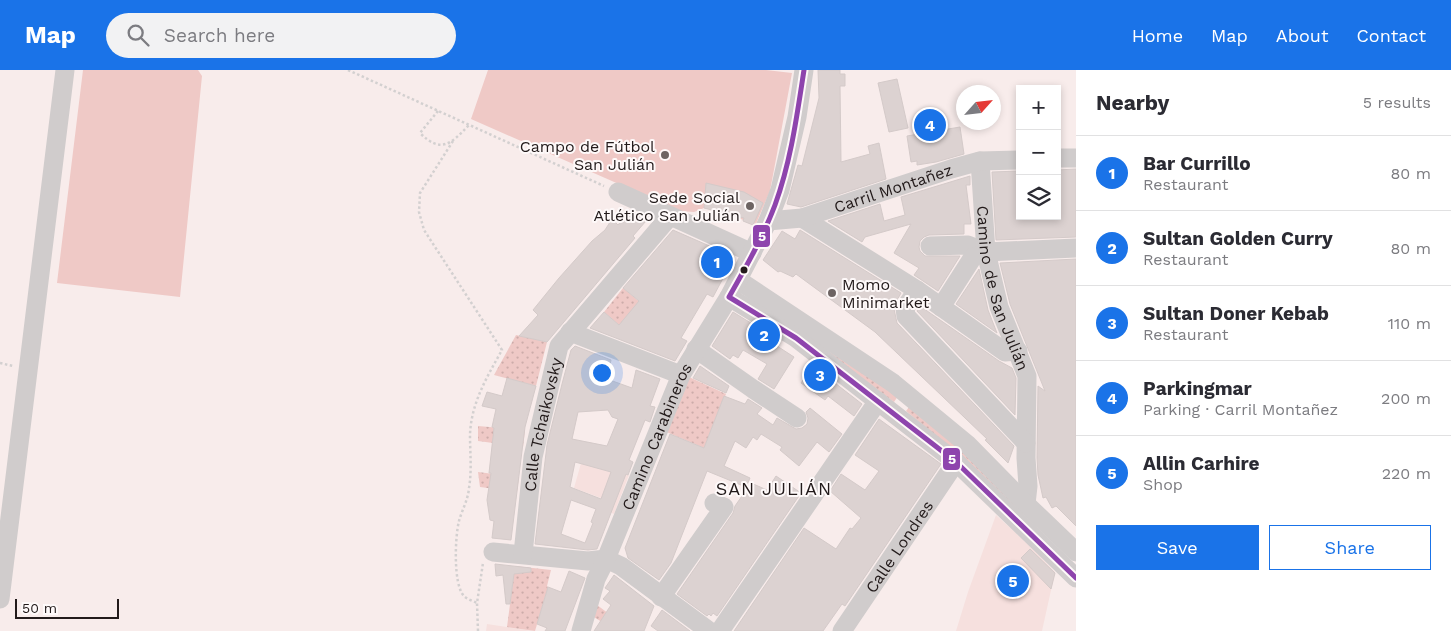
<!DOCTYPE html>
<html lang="en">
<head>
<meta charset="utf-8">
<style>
	body { margin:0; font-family:"Work Sans",sans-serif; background:#f2f2f3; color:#2b2b33 }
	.controls { position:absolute; right:15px; top:15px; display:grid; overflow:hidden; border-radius:0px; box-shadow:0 2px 8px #0003 }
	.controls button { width:45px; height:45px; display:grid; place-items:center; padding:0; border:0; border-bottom:1px solid #e1e1e2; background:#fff; color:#2b2b33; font:25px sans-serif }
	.compass { position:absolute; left:956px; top:15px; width:45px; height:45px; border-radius:50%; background:#fff; box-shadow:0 2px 8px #0003; rotate:63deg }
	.scale { position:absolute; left:15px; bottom:12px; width:104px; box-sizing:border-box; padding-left:5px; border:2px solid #221a1a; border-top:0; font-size:14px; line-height:18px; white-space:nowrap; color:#221a1a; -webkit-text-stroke:4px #fef9f9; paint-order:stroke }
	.you { position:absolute; left:601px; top:302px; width:18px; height:18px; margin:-12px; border:4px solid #fff; border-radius:50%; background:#1a73e8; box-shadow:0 0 0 8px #1a73e833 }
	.badge { display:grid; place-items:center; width:32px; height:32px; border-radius:50%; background:#1a73e8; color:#fff; font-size:16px; font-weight:700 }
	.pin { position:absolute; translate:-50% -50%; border:2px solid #fff; box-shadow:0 1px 5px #0006 }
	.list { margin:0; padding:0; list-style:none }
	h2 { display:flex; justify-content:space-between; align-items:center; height:65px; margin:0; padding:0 20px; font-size:21px }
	h2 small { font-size:16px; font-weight:400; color:#7c7c81 }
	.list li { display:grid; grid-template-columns:32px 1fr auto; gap:15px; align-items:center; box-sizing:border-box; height:75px; padding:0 20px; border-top:1px solid #e1e1e2 }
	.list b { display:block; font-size:19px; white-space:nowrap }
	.list p { margin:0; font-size:16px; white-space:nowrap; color:#7c7c81 }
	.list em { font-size:16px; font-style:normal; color:#7c7c81 }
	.actions { display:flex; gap:10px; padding:15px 20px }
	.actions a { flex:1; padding:11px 0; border:1px solid #1a73e8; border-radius:0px; text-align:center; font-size:18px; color:#1a73e8 }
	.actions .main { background:#1a73e8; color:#fff }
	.icon { flex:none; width:28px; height:28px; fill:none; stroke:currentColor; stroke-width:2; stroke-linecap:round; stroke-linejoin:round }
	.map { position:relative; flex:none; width:1076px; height:561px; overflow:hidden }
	header { display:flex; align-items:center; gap:30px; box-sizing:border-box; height:70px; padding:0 25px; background:#1a73e8; color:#fff }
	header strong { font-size:24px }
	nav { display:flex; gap:28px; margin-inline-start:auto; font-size:18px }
	.search { width:350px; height:45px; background:#f2f2f3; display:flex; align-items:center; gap:12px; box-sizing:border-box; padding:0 18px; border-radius:28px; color:#7c7c81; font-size:19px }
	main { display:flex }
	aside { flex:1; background:#fff }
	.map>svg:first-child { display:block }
	.built { fill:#f6e0de }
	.green { fill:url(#green-dots) }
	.pitch { fill:#efc9c6 }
	.building { fill:#dcd2d1; stroke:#d4cac9; fill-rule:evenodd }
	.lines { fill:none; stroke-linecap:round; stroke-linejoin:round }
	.path { stroke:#d3d0d0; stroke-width:2.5; stroke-dasharray:2.5 2.5; stroke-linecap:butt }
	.minor { stroke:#d0cccc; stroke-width:19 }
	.bus-1-casing { stroke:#fef9f9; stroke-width:9 }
	.bus-1 { stroke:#8e44ad; stroke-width:5 }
	.poi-dot { fill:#6d6463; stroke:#fef9f9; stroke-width:2 }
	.bus-dot { fill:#221a1a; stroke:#fef9f9; stroke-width:2 }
	.labels { text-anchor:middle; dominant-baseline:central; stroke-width:4; stroke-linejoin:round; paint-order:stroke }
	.poi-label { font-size:16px; fill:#221a1a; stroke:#fef9f9; text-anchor:end }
	.street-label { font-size:16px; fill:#221a1a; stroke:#fef9f9 }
	.neighbourhood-label { font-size:18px; letter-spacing:1px; fill:#221a1a; stroke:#fef9f9 }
	.line-badge { stroke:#fef9f9; stroke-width:2 }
	.badge-label { font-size:14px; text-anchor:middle; font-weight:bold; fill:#fff }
</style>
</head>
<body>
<header>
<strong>Map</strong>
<div class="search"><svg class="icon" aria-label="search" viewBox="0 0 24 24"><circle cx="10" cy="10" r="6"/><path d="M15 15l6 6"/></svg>Search here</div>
<nav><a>Home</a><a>Map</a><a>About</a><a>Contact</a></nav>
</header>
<main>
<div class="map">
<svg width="1076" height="561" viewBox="0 0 1076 561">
	<defs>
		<pattern id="green-dots" width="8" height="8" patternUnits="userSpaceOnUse" patternTransform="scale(1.25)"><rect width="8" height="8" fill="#efc9c6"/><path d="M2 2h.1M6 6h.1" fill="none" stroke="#cdacaa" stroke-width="1.8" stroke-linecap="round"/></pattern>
	</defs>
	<rect width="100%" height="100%" fill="#f8eceb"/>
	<path class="built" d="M587 372 608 376 620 401 629 405 614 444 598 437 601 428 574 418Z
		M996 445 1031 477 1055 502 1042 561H956L968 522Z
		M487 554 533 561H486Z"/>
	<path class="green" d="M623 218 647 238 627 262 604 242Z
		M516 265 547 272 536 316 494 305Z
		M805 266 898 326 894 332Z
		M689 307 726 324 704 378 664 361Z
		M910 336 963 381 1037 457 960 386 906 341Z
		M478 356 525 360 523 377 478 371Z
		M478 402 519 407 517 422 480 417Z
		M515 496 551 500 547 516 548 517 535 561 507 557Z
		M597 535 632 561H617L592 546Z"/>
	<path class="pitch" d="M83 0H198L202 6 180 227 57 213Z
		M488 0H766L792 3 770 121 755 156 733 145 704 138 694 142 680 141 471 49Z"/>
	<path class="building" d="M818 0H840V4H845V16H840L841 92 870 84 868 76 879 73 886 109 801 137 787 134 798 95 802 96 819 28Z
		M897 9 908 58 889 62 878 13Z
		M960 57 964 84 936 92 917 95V91L911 92 907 66Z
		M1076 99V167L996 170 992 102 1020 101V146H1057V100Z
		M970 106V115H966L971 154H964V164L929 165 924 167 920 171 919 177 920 181 925 186H960L938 221 914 205 919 198 894 183 911 154 865 167 862 172 828 151 880 134 884 151 905 145 901 127Z
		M706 113 744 122 763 133 753 155 743 151 744 148 704 138Z
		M631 140 646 151 633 166 635 168 547 272 519 266 538 245 533 240 559 208 592 171 605 160 612 149 618 155Z
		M673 160 730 185 727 190 729 197 713 227 707 224 681 268 687 271 675 291 590 258 604 242 619 255 639 231 623 218Z
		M800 160 901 223 896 232 894 239 897 253 1014 376 1008 393 985 370 987 369 875 262 796 204 793 207 780 201 778 202 763 190 782 161 795 169Z
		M1076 189V456L1056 436 1052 438 1046 427 1043 428 1038 405 1037 388 1038 316 1045 321 1010 234 1000 193Z
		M979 199 988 240 997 263 956 234Z
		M920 236 999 291 1012 298 1016 308 1015 345 917 241Z
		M733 242 780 271 777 276 794 287 774 319 758 309 767 294 743 280 738 288 733 285 730 289 712 276Z
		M575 276 611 290 607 309 632 318 636 300 660 309 650 336 655 337 650 352 645 350 629 390 633 392 628 405 626 404 597 479 588 480 535 474 547 375 562 314 571 280ZM608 340 612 347 618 349 607 376 572 369 578 342ZM575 392 611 402 601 429 570 417ZM571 430 596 439 591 452 593 453 585 473 561 464Z
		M700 296 729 316 726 323 693 308Z
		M813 296 862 334 854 346 828 326 825 330 801 313Z
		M507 308 536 316 525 357 511 470 492 468 494 451 490 450 487 430 491 403H489L494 358 492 357 496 339 482 336 487 322 502 326Z
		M724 326 745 334 748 329 762 338 757 344 773 355 777 348 796 359 802 358 807 354 808 348 806 342 810 338 842 364 829 382 817 372 799 396 780 380 782 377 761 364 757 370 753 367 746 378 735 371 724 396 750 408 746 417 707 401 671 493 659 510 628 488 625 478 670 364 704 378Z
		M879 349 941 394 845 536 842 534 823 561H734L804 458 836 479 850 458 852 459 861 448 830 421 841 404 865 420 879 401 855 385Z
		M776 406 801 423 717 546 713 543 711 546 709 544 707 546 677 524 733 443 735 436 751 413 767 420Z
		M1030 479 1055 503 1051 519 1021 488Z
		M495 494 531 498V502L514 504 510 534H506L503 505 496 506Z
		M569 501 585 508 565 561H545L547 558 537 554 548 517 561 522Z
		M614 505 654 536 644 561H594L611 535 603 529 610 521 605 518Z
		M662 540 690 561H658L651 556Z"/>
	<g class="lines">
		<path class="path" d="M348 0 604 116
			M438 41 420 63C441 84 451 74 469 55
			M453 71 420 123 419 142 424 160 502 280C487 307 471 333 470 365 470 383 472 400 469 418 468 430 462 440 459 451 455 466 453 515 464 526 467 529 473 531 477 533
			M0 293 13 296
			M478 561 477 533 483 493"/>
		<g class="minor">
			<path d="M1057 88H1076"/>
			<path id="s1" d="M980 91 986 182 999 237 1027 306 1026 388 1028 416 1026 434"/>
			<path d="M618 122 752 183"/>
			<path d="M802 148 917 220 1005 282 1018 281"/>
			<path id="s2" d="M768 151 802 148 951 99 980 91 1020 90"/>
			<path d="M930 176 968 175 986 182"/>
			<path d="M738 210 893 313 967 374 1026 434 1076 482"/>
			<path d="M917 220 905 238 906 246 1026 373"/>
			<path d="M729 227 796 268 956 392 1076 508"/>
			<path d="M941 237 973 187 986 182 1076 178"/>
			<path d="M570 262 681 305"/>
			<path d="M696 279 753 319 797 348"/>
			<path d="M493 482 588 491 606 489"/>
			<path id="s3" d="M523 484 533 387 559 276 670 146"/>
			<path d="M606 489 621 496 709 561"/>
			<path d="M661 527 724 437 714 433"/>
			<path d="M0 529 65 0"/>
			<path id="s4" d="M581 561 596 509 606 489 681 305 729 227 768 151 780 120 797 47 804 0"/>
			<path d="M720 561 878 331"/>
			<path id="s5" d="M842 561 956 392"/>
		</g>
		<defs>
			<path id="bus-1" d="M804 0C797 45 791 91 775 135 763 167 746 197 729 227L796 268 956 392 1076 508"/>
		</defs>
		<use href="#bus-1" class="bus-1-casing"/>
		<use href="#bus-1" class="bus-1"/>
	</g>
	<g class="poi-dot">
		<circle cx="665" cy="85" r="5"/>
		<circle cx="750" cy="136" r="5"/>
		<circle cx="832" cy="223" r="5"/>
	</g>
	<circle class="bus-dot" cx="744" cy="200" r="4.5"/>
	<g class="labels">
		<g class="poi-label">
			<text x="655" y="76">Campo de Fútbol<tspan x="655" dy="18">San Julián</tspan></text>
			<text x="740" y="127">Sede Social<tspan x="740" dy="18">Atlético San Julián</tspan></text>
			<text x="842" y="214" text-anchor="start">Momo<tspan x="842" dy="18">Minimarket</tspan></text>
		</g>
		<g class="street-label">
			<text stroke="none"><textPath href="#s2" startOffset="130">Carril Montañez</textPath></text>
			<text stroke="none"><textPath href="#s1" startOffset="130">Camino de San Julián</textPath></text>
			<text stroke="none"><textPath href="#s3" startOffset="131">Calle Tchaikovsky</textPath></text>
			<text stroke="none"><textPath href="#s4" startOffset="209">Camino Carabineros</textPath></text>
			<text stroke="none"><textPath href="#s5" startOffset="102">Calle Londres</textPath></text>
		</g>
		<g class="neighbourhood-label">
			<text x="774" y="418">SAN JULIÁN</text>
		</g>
	</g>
	<g class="line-badge">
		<rect x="752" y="154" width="19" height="24" rx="5" fill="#8e44ad"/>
		<rect x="942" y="377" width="19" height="24" rx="5" fill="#8e44ad"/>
	</g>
	<g class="badge-label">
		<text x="762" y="171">5</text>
		<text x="952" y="394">5</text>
	</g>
</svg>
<div class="controls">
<button>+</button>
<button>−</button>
<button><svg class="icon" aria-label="layers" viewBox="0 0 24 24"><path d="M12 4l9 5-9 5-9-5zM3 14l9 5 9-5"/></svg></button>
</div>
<svg class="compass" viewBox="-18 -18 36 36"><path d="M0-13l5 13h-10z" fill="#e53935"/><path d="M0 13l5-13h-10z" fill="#7c7c81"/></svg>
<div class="scale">50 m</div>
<div class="you"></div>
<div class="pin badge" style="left:717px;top:192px">1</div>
<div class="pin badge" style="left:764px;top:265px">2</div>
<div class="pin badge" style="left:820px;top:305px">3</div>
<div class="pin badge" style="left:930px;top:55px">4</div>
<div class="pin badge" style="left:1013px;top:511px">5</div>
</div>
<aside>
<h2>Nearby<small>5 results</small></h2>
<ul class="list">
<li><span class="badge">1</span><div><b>Bar Currillo</b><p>Restaurant</p></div><em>80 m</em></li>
<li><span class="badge">2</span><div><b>Sultan Golden Curry</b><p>Restaurant</p></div><em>80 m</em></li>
<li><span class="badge">3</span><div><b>Sultan Doner Kebab</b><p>Restaurant</p></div><em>110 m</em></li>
<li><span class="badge">4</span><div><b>Parkingmar</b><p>Parking · Carril Montañez</p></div><em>200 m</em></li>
<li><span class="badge">5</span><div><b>Allin Carhire</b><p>Shop</p></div><em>220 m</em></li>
</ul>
<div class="actions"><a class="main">Save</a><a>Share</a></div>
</aside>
</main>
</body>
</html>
